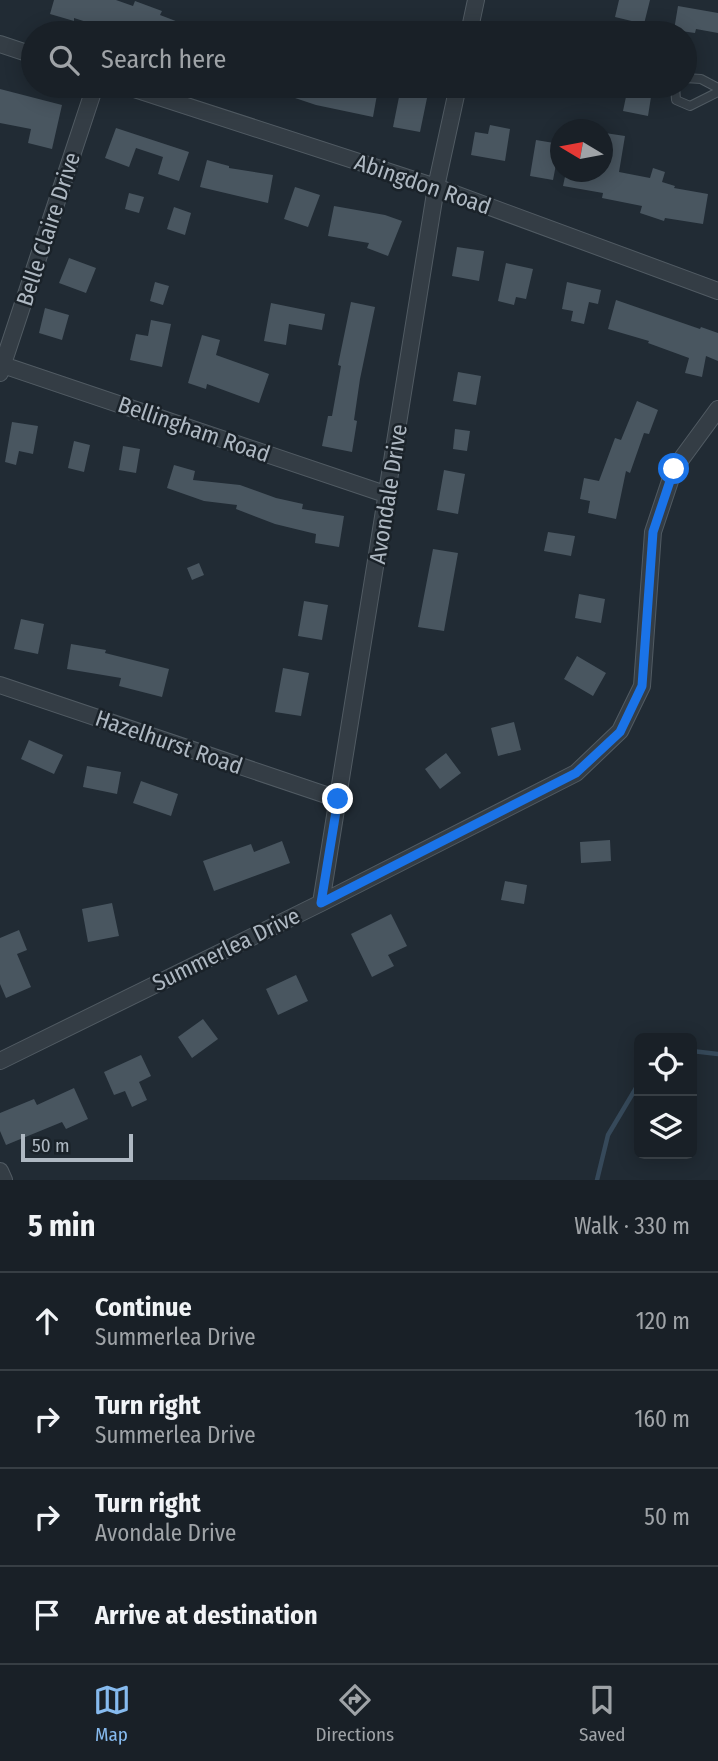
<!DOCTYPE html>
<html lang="en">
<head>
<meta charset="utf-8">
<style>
	body { margin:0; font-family:"Fira Sans Condensed",sans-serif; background:#22282f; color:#f1f3f6 }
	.controls { position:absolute; right:21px; bottom:21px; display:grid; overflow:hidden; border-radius:10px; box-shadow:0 4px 18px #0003 }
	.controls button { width:63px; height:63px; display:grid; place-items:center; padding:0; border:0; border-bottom:2px solid #373e44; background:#192027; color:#f1f3f6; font:35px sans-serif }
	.compass { position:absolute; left:550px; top:119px; width:63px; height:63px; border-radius:50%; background:#192027; box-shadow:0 4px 18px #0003; rotate:280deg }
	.scale { position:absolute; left:21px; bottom:18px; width:112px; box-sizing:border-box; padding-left:7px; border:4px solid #aeb8c2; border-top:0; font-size:19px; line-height:24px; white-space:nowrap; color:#aeb8c2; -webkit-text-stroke:5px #1a2229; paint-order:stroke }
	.stop { position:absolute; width:21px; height:21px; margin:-16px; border:5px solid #1a73e8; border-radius:50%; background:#fff }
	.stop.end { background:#1a73e8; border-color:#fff; box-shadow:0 2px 7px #0008 }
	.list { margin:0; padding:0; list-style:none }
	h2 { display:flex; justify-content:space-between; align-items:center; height:91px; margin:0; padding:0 28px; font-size:30px }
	h2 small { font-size:23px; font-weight:400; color:#9fa3a7 }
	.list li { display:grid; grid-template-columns:46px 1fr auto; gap:21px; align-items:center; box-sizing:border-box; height:98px; padding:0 28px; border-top:2px solid #373e44 }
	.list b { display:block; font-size:26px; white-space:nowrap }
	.list p { margin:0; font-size:23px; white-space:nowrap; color:#9fa3a7 }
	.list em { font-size:23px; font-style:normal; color:#9fa3a7 }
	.icon { flex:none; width:38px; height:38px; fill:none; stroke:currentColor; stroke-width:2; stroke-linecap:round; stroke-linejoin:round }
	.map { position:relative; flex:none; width:718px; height:1180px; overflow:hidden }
	.search { position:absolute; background:#192027; box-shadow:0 4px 18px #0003; left:21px; right:21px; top:21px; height:77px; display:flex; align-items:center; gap:18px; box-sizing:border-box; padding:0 24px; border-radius:38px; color:#9fa3a7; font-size:26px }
	.sheet { height:483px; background:#192027 }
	nav { display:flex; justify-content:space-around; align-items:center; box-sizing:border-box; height:98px; border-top:2px solid #373e44; background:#192027; font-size:19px; color:#9fa3a7 }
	nav a { display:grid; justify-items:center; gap:4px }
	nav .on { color:#86baee }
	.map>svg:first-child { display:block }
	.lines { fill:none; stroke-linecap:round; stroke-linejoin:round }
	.stream { stroke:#36495a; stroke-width:4.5 }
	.building { fill:#495660 }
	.service-casing { stroke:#515b63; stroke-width:10 }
	.minor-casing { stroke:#515b63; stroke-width:18 }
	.service { stroke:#343d45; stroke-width:8 }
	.minor { stroke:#343d45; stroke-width:16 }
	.route { stroke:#1a73e8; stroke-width:9 }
	.labels { text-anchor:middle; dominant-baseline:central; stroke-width:5; stroke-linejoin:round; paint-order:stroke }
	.street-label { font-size:23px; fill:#aeb8c2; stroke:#1a2229 }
</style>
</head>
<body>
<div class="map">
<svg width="718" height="1180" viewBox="0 0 718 1180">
	<rect width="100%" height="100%" fill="#212b34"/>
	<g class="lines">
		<path class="stream" d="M692 1051 718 1054
			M597 1180 608 1135 639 1083"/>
	</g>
	<path class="building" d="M54 0H116L133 6 135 1 162 11 160 15 207 33H121L74 18V21L50 14Z
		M619 0H650L644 24 615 17Z
		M678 6 718 13V33L696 29 695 33 674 30Z
		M266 86H357L378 89 373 117 316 105 265 88Z
		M0 89 62 105 52 149 28 143 31 129 0 123Z
		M400 92 427 98 420 132 393 127Z
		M627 92 651 97 648 116 623 111Z
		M490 125 510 129 505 161 471 155 475 132 488 134Z
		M116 128 189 152 179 181 158 174 163 157 136 148 129 167 105 158Z
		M605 133 625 136 619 172 650 178 653 168 665 172 662 182 675 186 674 188 708 194 703 224 665 218 664 221 640 213 642 206 602 198 603 193 563 186 566 172H603Z
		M536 140 560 144 553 180 530 176Z
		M207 160 229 166V168L273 175 268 203 200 187Z
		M295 187 320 195 308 227 284 219Z
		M129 193 144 197 139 213 125 209Z
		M334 206 385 215 402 221 388 256 367 248 369 243 328 236Z
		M174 207 191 213 185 235 167 229Z
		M457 247 484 251 479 281 452 276Z
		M69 258 96 268 86 293 59 283Z
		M506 263 533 269 526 299 516 297 514 305 498 301Z
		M155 282 169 286 163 305 150 301Z
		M567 282 601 290 598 304 589 302 584 324 571 321 573 311 562 309Z
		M616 300 700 329 701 327 718 333V361L706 356 702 377 685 373 689 358 648 343 649 341 608 329Z
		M351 302 375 307 360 379 354 420 357 421 352 452 322 446 328 416H332L341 366 338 365Z
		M271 303 325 314 322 330 289 324 286 345 264 341Z
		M45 308 69 315 62 340 39 333Z
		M151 320 171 324 162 367 130 360 136 334 148 336Z
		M202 335 220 340 216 355 269 374 259 403 207 384 206 389 188 383Z
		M458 372 481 376 476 405 453 401Z
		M637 401 658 410 649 434 644 433 630 473 626 471 616 519 588 513 590 501 580 499 584 478 599 481 615 438 621 440Z
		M12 422 38 426 33 454 19 451 16 465 5 462Z
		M455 429 470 431 467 451 453 449Z
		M74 441 90 445 84 472 68 468Z
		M123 446 140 449 136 473 119 470Z
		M174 465 195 471 193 480 240 485 276 498 303 504 302 509 344 516 339 547 315 543 316 534 275 524 236 509 237 505 204 501 167 488Z
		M444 470 465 474 458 514 437 510Z
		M548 532 575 536 571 556 544 551Z
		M433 549 458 553 444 631 418 627Z
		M199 563 204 575 192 580 187 568Z
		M579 594 605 599 601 623 575 618Z
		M304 601 328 605 322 640 298 636Z
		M21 619 44 624 38 654 14 649Z
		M71 644 106 650 105 653 169 669 162 697 119 686 121 678 67 669Z
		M577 656 606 673 593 696 564 679Z
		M283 668 309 673 301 716 275 712Z
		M514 722 521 750 498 756 491 728Z
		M29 740 63 755 54 774 21 759Z
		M446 753 461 773 440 789 425 769Z
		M87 766 121 772 117 794 83 787Z
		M141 781 178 794 171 816 133 803Z
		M610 840 611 861 581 863 580 842Z
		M282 841 290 863 214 891 203 861 251 844 254 852Z
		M505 881 527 885 524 904 501 900Z
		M112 903 119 936 88 942 82 909Z
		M391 914 407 946 388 955 394 966 372 977 351 934Z
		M19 930 27 950 17 954 31 987 6 998 0 984V938Z
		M296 975 308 1001 278 1015 266 989Z
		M203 1019 218 1039 192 1058 178 1037Z
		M141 1055 151 1076 139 1082 147 1100 132 1107 125 1091 114 1095 104 1072Z
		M74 1088 88 1119 66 1129 62 1122 6 1145 0 1131V1113L34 1099 37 1105Z"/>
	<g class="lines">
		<defs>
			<path id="service" d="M685 78 701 79 718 88
				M675 86 676 100 690 106 718 92"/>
			<path id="minor" d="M469 33 476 0
				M0 44 33 55
				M125 86 436 187 718 291
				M0 364 388 495
				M0 373 95 86
				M0 685 338 799
				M321 903 436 187 458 86
				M0 1061 321 903 576 773 620 731 642 686 653 532 674 469 718 409
				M0 1171 4 1180"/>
		</defs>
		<use href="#service" class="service-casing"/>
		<use href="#minor" class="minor-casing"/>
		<use href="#service" class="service"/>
		<use href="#minor" class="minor"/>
	</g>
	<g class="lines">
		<path class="route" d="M338 799 321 903 576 773 620 732 642 686 653 532 674 469"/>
	</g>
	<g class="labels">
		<g class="street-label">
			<text transform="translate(423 184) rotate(19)">Abingdon Road</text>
			<text transform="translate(48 229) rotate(-72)">Belle Claire Drive</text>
			<text transform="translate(194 429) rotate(19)">Bellingham Road</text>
			<text transform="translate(388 494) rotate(-81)">Avondale Drive</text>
			<text transform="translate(169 742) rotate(19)">Hazelhurst Road</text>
			<text transform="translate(226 949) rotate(-26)">Summerlea Drive</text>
		</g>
	</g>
</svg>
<div class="controls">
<button><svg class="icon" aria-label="locate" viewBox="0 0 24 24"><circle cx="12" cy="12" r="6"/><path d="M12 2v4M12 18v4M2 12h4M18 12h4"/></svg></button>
<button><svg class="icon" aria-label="layers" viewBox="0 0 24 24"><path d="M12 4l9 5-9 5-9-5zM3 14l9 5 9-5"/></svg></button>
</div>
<svg class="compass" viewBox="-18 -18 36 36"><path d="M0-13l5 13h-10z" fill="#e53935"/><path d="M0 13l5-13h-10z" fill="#9fa3a7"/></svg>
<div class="scale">50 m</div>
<div class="stop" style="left:674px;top:469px"></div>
<div class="stop end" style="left:338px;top:799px"></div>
<div class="search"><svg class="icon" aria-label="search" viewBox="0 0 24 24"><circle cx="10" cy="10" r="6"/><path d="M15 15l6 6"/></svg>Search here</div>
</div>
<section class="sheet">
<h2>5 min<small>Walk · 330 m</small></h2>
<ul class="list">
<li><svg class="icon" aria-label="ahead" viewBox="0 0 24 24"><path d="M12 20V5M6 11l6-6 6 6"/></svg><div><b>Continue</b><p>Summerlea Drive</p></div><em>120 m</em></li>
<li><svg class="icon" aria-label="right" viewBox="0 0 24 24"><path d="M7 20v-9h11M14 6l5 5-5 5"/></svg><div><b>Turn right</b><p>Summerlea Drive</p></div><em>160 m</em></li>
<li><svg class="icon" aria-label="right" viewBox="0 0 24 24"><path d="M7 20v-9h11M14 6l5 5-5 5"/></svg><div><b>Turn right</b><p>Avondale Drive</p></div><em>50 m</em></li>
<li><svg class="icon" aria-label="arrive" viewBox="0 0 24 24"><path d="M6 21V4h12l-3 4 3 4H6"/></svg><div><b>Arrive at destination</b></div></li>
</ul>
</section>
<nav>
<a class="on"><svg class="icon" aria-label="map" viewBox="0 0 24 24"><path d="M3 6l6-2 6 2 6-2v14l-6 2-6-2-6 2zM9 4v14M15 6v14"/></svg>Map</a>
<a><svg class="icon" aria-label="directions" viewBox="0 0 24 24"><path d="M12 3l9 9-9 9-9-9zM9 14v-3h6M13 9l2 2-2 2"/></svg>Directions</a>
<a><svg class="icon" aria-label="saved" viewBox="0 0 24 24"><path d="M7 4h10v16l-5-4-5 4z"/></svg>Saved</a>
</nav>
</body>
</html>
